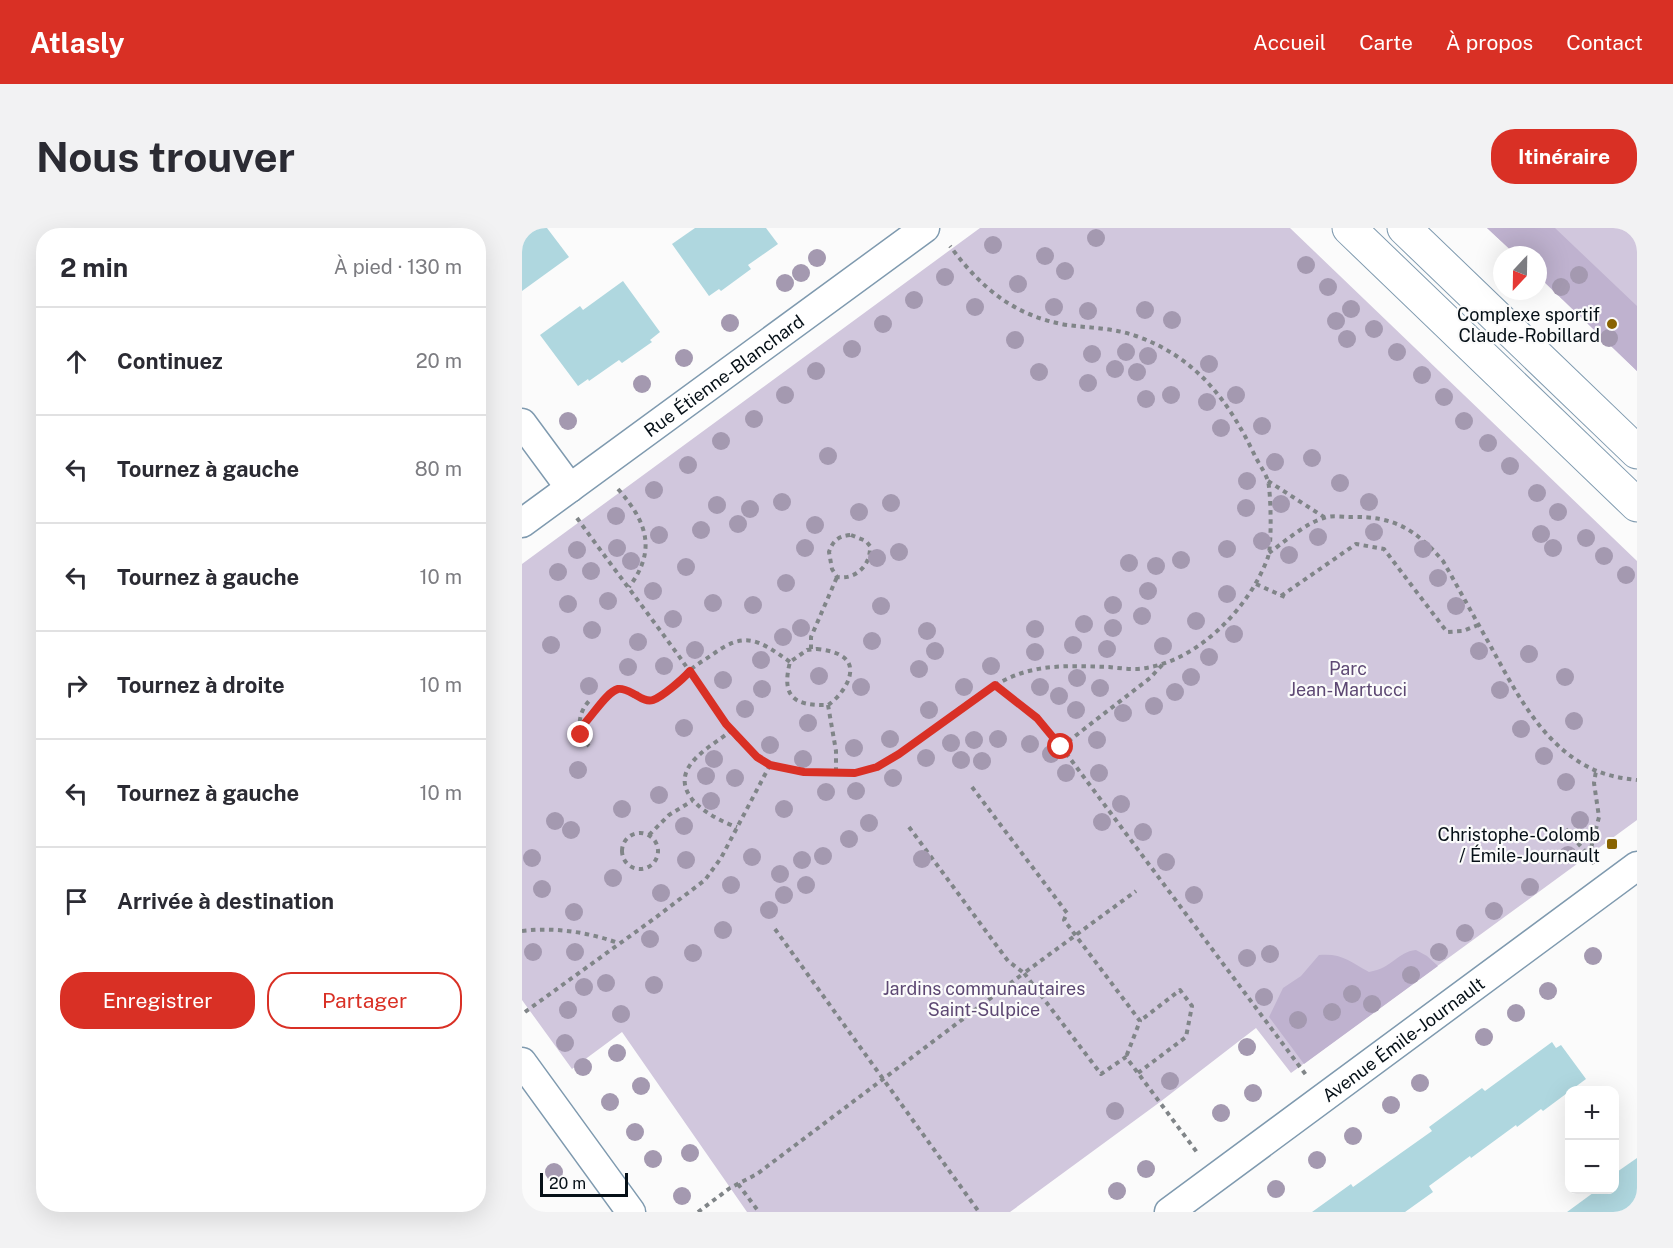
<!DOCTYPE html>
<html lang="fr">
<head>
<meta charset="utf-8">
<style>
	body { margin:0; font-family:"Public Sans",sans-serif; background:#f2f2f3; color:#2b2b33 }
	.controls { position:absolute; right:18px; bottom:18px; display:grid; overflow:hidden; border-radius:12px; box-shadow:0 6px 24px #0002 }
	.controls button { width:54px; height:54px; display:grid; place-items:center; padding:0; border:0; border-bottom:2px solid #e1e1e2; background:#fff; color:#2b2b33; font:30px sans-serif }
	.compass { position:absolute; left:971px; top:18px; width:54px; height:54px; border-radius:50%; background:#fff; box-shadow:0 6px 24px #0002; rotate:202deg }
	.scale { position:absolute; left:18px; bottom:15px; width:88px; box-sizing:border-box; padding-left:6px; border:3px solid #061017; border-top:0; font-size:16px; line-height:21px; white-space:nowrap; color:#061017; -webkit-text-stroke:4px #fbfbfb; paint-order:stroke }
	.stop { position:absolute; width:18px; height:18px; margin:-14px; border:4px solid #d93025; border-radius:50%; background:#fff }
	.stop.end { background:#d93025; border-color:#fff; box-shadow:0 2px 6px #0008 }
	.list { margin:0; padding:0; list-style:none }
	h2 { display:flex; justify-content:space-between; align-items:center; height:78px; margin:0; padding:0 24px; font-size:26px }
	h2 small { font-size:20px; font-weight:400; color:#7c7c81 }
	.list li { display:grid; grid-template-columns:39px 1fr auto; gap:18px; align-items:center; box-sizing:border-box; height:108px; padding:0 24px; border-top:2px solid #e1e1e2 }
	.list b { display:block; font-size:22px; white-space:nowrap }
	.list em { font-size:20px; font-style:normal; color:#7c7c81 }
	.actions { display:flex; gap:12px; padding:18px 24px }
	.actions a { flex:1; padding:14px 0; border:2px solid #d93025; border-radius:24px; text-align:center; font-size:21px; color:#d93025 }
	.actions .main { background:#d93025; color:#fff }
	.icon { flex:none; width:33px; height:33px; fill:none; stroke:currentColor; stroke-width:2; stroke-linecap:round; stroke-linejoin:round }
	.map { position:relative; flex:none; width:1115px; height:984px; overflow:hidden; border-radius:24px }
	header { display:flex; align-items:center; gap:36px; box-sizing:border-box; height:84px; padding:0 30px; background:#d93025; color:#fff }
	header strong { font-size:28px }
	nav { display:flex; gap:33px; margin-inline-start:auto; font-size:21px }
	.intro { display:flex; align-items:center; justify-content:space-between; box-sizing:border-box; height:144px; padding:0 36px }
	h1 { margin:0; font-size:42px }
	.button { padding:15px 27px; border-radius:24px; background:#d93025; color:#fff; font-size:21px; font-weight:700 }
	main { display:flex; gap:36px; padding:0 36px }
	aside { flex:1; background:#fff; border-radius:24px; box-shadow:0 6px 24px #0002 }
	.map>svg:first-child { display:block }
	.green { fill:#d1c7dd }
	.forest { fill:#bfb2cf }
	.building { fill:#afd7df }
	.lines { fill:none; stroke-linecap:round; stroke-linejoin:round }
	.minor-casing { stroke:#7f9aaf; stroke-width:31 }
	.major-casing { stroke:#7f9aaf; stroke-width:35 }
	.path { stroke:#808588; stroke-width:4; stroke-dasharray:4.5 4.5; stroke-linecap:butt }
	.minor { stroke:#fff; stroke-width:28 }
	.major { stroke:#fff; stroke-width:33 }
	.tree { fill:#a499b0 }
	.route { stroke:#d93025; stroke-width:8 }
	.poi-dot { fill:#896301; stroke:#fbfbfb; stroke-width:2 }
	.labels { text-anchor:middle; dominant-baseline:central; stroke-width:4.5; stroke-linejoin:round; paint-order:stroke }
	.poi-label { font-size:18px; fill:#061017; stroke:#fbfbfb; text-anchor:end }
	.street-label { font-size:18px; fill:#061017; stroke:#fbfbfb }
	.park-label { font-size:18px; fill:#5d4873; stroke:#fbfbfb }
</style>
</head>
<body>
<header>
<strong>Atlasly</strong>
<nav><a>Accueil</a><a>Carte</a><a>À propos</a><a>Contact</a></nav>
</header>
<div class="intro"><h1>Nous trouver</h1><a class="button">Itinéraire</a></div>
<main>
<aside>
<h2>2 min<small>À pied · 130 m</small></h2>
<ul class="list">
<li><svg class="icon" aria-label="ahead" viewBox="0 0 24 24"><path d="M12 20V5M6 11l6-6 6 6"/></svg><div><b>Continuez</b></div><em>20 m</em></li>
<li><svg class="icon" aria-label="left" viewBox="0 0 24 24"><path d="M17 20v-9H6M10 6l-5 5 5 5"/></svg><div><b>Tournez à gauche</b></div><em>80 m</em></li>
<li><svg class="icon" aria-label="left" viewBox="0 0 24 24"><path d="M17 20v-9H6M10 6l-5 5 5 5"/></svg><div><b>Tournez à gauche</b></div><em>10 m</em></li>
<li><svg class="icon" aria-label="right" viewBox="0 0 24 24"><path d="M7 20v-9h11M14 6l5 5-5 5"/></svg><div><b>Tournez à droite</b></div><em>10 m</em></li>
<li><svg class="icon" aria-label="left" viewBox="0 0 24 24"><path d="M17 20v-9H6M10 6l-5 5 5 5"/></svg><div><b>Tournez à gauche</b></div><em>10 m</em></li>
<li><svg class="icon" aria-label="arrive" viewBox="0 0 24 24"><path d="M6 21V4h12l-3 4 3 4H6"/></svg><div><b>Arrivée à destination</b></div></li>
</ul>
<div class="actions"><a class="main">Enregistrer</a><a>Partager</a></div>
</aside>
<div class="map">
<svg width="1115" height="984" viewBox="0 0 1115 984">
	<rect width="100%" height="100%" fill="#fbfbfb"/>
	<path class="green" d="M458 0H768L1115 333V592L769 845 734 800 638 874 488 984H225L100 804 50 841 0 772V336Z
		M965 0H1115V143L1016 48V27H994Z"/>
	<path class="forest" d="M965 0H1033L1115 78V143L1016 48V27H994Z
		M894 722 905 728 916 738 782 836 747 789 761 760 779 748 797 727C820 725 827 733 847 744 871 740 875 724 894 722Z"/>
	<path class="building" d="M0 0H25L47 29 0 63Z
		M173 0H244L256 16 226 37 229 41 199 63 197 61 187 68 150 16Z
		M101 53 138 104 128 112 130 114 100 135 97 132 67 153 66 151 56 158 18 107 58 78 61 82Z
		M1030 814 1034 820 1039 817 1064 851 1021 883 1019 881 995 899 994 897 949 930 948 928 907 958 911 964 883 984H790L829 956 831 959 910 903 907 899 960 860 963 863Z
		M1115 930V984H1045L1075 962H1092V946Z"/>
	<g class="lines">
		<defs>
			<g id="minor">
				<path d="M0 195 48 260"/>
				<path id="s1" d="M0 295 403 0"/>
				<path d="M0 834 109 984"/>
				<path id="s2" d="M647 984 1115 638"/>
			</g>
			<path id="major" d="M827 0 1115 277
				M882 0 1115 224"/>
		</defs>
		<use href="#minor" class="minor-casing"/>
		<use href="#major" class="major-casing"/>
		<path class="path" d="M746 253 802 289
			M96 261C125 294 135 322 107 359
			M55 290C89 337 125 384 159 431 182 463 210 519 248 536 264 544 284 545 302 545 316 545 331 546 344 543 362 538 377 525 392 515 424 492 460 459 497 446 525 436 557 438 587 439 596 440 605 441 614 441 672 438 728 380 746 329 750 317 749 265 746 253 743 244 737 236 733 228 707 173 674 129 614 108 592 100 568 100 545 97 492 88 459 60 428 18
			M329 307 344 313 348 318C349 337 334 352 315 349L310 341 307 324C311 312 317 308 329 307Z
			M747 325C762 314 784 295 802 290 810 287 821 289 829 289 872 288 893 301 921 333 937 361 952 389 968 417 991 459 1016 509 1059 535 1077 546 1095 550 1115 552
			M734 356 765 370
			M759 368 834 316 862 321 925 404 941 403 956 397
			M289 421V409L315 349
			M295 421C302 422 311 423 318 427 341 439 320 468 306 477 272 478 259 469 268 434L285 422Z
			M473 457 515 490 529 505 784 847
			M306 477 314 523V545
			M55 498H60C70 489 84 464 96 461 102 460 108 464 113 467 119 469 125 474 131 472 143 468 158 452 167 443 174 437 182 432 190 427 223 402 237 412 268 434
			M210 502C198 512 183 520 173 531 142 563 188 590 215 599
			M67 518C54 505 55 486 67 473
			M539 519 628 450 641 436
			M450 559 545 685 542 692 618 793 604 829
			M387 599 486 733 502 745 614 663
			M1044 601 1067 628
			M100 623a18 18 0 1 1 36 0a18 18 0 1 1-36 0Z
			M127 607 147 587 170 573
			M1072 636 1067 628 1077 589 1072 555 1074 543
			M253 701 457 984
			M0 703C32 699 66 704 96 715
			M3 784 133 690 183 652 199 630 248 537
			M616 845 664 809 670 778 658 762 618 793
			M216 956 237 984
			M176 984 208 960 235 946 502 745 579 846 604 829 677 927"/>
		<use href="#minor" class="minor"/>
		<use href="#major" class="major"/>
	</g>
	<g class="tree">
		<circle cx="574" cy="10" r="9"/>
		<circle cx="471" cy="17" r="9"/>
		<circle cx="523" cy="28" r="9"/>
		<circle cx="295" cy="30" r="9"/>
		<circle cx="784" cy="37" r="9"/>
		<circle cx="543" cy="43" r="9"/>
		<circle cx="279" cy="45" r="9"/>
		<circle cx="1057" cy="47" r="9"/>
		<circle cx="423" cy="49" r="9"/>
		<circle cx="263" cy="55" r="9"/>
		<circle cx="496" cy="56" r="9"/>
		<circle cx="806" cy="59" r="9"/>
		<circle cx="1039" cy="59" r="9"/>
		<circle cx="392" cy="72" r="9"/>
		<circle cx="453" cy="79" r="9"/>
		<circle cx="532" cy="79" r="9"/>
		<circle cx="829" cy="81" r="9"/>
		<circle cx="623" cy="82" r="9"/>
		<circle cx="566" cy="83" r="9"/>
		<circle cx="650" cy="92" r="9"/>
		<circle cx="814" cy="93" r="9"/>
		<circle cx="208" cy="95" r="9"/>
		<circle cx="361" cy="96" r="9"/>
		<circle cx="852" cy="101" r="9"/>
		<circle cx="1087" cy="110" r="9"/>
		<circle cx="825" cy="111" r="9"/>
		<circle cx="493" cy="112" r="9"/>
		<circle cx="330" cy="121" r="9"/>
		<circle cx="604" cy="124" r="9"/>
		<circle cx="875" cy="124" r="9"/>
		<circle cx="570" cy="126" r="9"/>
		<circle cx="626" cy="128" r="9"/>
		<circle cx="162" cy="130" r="9"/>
		<circle cx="687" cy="136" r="9"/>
		<circle cx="593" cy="141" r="9"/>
		<circle cx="294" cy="143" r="9"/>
		<circle cx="517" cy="144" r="9"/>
		<circle cx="615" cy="144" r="9"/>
		<circle cx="900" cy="147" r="9"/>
		<circle cx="566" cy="155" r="9"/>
		<circle cx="120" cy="156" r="9"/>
		<circle cx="263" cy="167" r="9"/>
		<circle cx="649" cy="167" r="9"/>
		<circle cx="714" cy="167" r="9"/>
		<circle cx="922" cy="169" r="9"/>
		<circle cx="624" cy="171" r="9"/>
		<circle cx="685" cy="174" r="9"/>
		<circle cx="232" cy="191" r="9"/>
		<circle cx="46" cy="193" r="9"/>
		<circle cx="942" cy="193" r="9"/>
		<circle cx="740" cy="198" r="9"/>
		<circle cx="699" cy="200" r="9"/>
		<circle cx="199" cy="213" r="9"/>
		<circle cx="966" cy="215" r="9"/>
		<circle cx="306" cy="228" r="9"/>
		<circle cx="790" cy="230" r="9"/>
		<circle cx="753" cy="234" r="9"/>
		<circle cx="166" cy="237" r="9"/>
		<circle cx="988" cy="238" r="9"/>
		<circle cx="725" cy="253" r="9"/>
		<circle cx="818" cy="255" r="9"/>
		<circle cx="132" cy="262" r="9"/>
		<circle cx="1015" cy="265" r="9"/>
		<circle cx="260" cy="274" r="9"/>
		<circle cx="847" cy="274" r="9"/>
		<circle cx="369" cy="275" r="9"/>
		<circle cx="759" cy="276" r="9"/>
		<circle cx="195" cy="277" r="9"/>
		<circle cx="724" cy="280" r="9"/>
		<circle cx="228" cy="281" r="9"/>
		<circle cx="337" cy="284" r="9"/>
		<circle cx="1036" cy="284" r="9"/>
		<circle cx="94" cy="288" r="9"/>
		<circle cx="216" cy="296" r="9"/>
		<circle cx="293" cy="297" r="9"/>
		<circle cx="179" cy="302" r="9"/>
		<circle cx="852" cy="304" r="9"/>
		<circle cx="1019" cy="306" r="9"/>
		<circle cx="137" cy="307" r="9"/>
		<circle cx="796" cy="309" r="9"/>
		<circle cx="1064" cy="310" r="9"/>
		<circle cx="740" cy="313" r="9"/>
		<circle cx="95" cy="320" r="9"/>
		<circle cx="283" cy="320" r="9"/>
		<circle cx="1031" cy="320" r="9"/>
		<circle cx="705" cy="321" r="9"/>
		<circle cx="901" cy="321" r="9"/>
		<circle cx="55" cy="322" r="9"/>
		<circle cx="377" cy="324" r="9"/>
		<circle cx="767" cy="327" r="9"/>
		<circle cx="1082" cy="328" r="9"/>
		<circle cx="355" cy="330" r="9"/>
		<circle cx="659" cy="332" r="9"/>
		<circle cx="109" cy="333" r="9"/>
		<circle cx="607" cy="335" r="9"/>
		<circle cx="634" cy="338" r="9"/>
		<circle cx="164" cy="339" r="9"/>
		<circle cx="69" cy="343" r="9"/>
		<circle cx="36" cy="344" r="9"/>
		<circle cx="1104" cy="347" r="9"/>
		<circle cx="916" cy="350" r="9"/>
		<circle cx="264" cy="355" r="9"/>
		<circle cx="131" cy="363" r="9"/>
		<circle cx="626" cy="363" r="9"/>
		<circle cx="705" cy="366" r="9"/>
		<circle cx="86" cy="373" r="9"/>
		<circle cx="191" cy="375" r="9"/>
		<circle cx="46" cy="376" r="9"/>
		<circle cx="231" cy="377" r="9"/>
		<circle cx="591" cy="377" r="9"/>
		<circle cx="359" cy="378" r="9"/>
		<circle cx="934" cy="378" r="9"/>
		<circle cx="620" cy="388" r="9"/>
		<circle cx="151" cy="391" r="9"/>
		<circle cx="674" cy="393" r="9"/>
		<circle cx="562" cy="396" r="9"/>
		<circle cx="279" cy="400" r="9"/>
		<circle cx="591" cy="400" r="9"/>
		<circle cx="513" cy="401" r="9"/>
		<circle cx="70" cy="402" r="9"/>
		<circle cx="405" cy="403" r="9"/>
		<circle cx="712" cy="406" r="9"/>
		<circle cx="261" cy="409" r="9"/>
		<circle cx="350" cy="413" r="9"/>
		<circle cx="116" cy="414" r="9"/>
		<circle cx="29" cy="417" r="9"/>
		<circle cx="551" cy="417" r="9"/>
		<circle cx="641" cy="418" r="9"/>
		<circle cx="585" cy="421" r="9"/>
		<circle cx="173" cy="422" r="9"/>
		<circle cx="413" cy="423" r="9"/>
		<circle cx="957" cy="423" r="9"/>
		<circle cx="513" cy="424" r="9"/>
		<circle cx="1007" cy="426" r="9"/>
		<circle cx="687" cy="429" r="9"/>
		<circle cx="239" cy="432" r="9"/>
		<circle cx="142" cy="438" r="9"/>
		<circle cx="469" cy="438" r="9"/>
		<circle cx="106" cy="439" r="9"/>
		<circle cx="397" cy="441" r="9"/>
		<circle cx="297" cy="448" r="9"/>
		<circle cx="669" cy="449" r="9"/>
		<circle cx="1043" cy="449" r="9"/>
		<circle cx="555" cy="450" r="9"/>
		<circle cx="201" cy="452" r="9"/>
		<circle cx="67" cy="458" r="9"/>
		<circle cx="339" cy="459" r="9"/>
		<circle cx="442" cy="459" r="9"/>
		<circle cx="518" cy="459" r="9"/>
		<circle cx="578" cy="460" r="9"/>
		<circle cx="240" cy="461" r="9"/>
		<circle cx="978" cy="462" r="9"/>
		<circle cx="653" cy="464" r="9"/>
		<circle cx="537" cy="468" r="9"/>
		<circle cx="632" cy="478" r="9"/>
		<circle cx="223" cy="481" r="9"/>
		<circle cx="407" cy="482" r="9"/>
		<circle cx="554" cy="482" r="9"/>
		<circle cx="601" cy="485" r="9"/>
		<circle cx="1052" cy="493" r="9"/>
		<circle cx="286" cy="495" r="9"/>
		<circle cx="162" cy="500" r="9"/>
		<circle cx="999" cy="501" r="9"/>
		<circle cx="368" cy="511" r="9"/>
		<circle cx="476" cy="511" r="9"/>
		<circle cx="452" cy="512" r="9"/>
		<circle cx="575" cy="512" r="9"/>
		<circle cx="429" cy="515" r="9"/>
		<circle cx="508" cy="516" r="9"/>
		<circle cx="248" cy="517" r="9"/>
		<circle cx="332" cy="520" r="9"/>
		<circle cx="529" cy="526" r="9"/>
		<circle cx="1022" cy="528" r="9"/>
		<circle cx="404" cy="530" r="9"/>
		<circle cx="192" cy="531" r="9"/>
		<circle cx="281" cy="531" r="9"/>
		<circle cx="439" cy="532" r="9"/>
		<circle cx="460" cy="533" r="9"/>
		<circle cx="56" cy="542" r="9"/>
		<circle cx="544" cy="545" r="9"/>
		<circle cx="577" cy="545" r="9"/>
		<circle cx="184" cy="548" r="9"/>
		<circle cx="213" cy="550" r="9"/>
		<circle cx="371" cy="550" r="9"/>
		<circle cx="1044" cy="554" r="9"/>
		<circle cx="334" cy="563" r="9"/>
		<circle cx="304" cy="564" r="9"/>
		<circle cx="137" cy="567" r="9"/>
		<circle cx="189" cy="573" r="9"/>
		<circle cx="599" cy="576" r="9"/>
		<circle cx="100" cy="581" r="9"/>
		<circle cx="262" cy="581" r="9"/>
		<circle cx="1058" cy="592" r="9"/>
		<circle cx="33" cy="593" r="9"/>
		<circle cx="580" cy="594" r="9"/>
		<circle cx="347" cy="595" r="9"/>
		<circle cx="162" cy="598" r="9"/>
		<circle cx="49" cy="602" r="9"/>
		<circle cx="621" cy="604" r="9"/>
		<circle cx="327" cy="611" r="9"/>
		<circle cx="1046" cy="627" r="9"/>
		<circle cx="301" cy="628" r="9"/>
		<circle cx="230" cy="629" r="9"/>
		<circle cx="10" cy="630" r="9"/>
		<circle cx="400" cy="631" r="9"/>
		<circle cx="164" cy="632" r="9"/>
		<circle cx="280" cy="632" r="9"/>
		<circle cx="644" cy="634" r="9"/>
		<circle cx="258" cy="646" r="9"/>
		<circle cx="91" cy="650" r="9"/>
		<circle cx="209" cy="657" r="9"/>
		<circle cx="284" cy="657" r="9"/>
		<circle cx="1008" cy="659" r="9"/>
		<circle cx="20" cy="661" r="9"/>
		<circle cx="139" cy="665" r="9"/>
		<circle cx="262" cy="667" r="9"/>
		<circle cx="672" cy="667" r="9"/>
		<circle cx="247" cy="682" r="9"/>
		<circle cx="972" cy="683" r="9"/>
		<circle cx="52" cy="684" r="9"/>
		<circle cx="201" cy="702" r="9"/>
		<circle cx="943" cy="705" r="9"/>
		<circle cx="128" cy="711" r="9"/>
		<circle cx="11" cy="724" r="9"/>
		<circle cx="53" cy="724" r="9"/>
		<circle cx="917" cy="724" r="9"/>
		<circle cx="171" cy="725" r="9"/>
		<circle cx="748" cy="726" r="9"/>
		<circle cx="1071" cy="728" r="9"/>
		<circle cx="725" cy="730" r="9"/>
		<circle cx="889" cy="747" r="9"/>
		<circle cx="84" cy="755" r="9"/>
		<circle cx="132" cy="757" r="9"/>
		<circle cx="62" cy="759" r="9"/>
		<circle cx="1026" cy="763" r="9"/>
		<circle cx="830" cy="766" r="9"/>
		<circle cx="742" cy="769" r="9"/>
		<circle cx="850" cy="776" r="9"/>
		<circle cx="46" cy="782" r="9"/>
		<circle cx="810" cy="784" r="9"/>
		<circle cx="994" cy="785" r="9"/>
		<circle cx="99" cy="786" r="9"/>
		<circle cx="776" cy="792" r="9"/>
		<circle cx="962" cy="809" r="9"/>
		<circle cx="43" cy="815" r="9"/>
		<circle cx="725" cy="819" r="9"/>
		<circle cx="95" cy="825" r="9"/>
		<circle cx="61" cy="839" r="9"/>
		<circle cx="648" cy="853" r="9"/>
		<circle cx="898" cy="855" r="9"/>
		<circle cx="119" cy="858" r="9"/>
		<circle cx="731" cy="865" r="9"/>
		<circle cx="88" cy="874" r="9"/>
		<circle cx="869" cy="877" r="9"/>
		<circle cx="593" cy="883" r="9"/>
		<circle cx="699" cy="885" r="9"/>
		<circle cx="113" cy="904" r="9"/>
		<circle cx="831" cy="908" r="9"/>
		<circle cx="168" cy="925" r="9"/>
		<circle cx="131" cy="931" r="9"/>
		<circle cx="795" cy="932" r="9"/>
		<circle cx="624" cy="941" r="9"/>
		<circle cx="32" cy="944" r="9"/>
		<circle cx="754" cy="961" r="9"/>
		<circle cx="595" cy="963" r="9"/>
		<circle cx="160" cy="968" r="9"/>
	</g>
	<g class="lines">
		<path class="route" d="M59 507 58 498H60C70 489 84 464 96 461 102 460 108 464 114 467 119 470 125 474 131 472 140 469 161 451 168 443L204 496 235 529 248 537 282 544 333 545 355 539 377 526 473 457 515 490 539 519"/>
	</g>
	<g class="poi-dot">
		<circle cx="1090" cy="96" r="6"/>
		<rect x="1084" y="610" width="12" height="12" rx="3"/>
	</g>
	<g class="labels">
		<g class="poi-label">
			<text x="1078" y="86">Complexe sportif<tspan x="1078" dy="21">Claude-Robillard</tspan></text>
			<text x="1078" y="606">Christophe-Colomb<tspan x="1078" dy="21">/ Émile-Journault</tspan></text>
		</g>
		<g class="street-label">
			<text stroke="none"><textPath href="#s1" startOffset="250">Rue Étienne-Blanchard</textPath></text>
			<text stroke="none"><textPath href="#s2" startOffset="291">Avenue Émile-Journault</textPath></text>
		</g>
		<g class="park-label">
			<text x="826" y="440">Parc<tspan x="826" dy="21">Jean-Martucci</tspan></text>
			<text x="462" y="760">Jardins communautaires<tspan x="462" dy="21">Saint-Sulpice</tspan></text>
		</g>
	</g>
</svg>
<div class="controls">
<button>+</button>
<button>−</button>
</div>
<svg class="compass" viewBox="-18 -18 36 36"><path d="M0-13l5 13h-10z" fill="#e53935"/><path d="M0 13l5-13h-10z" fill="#7c7c81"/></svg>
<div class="scale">20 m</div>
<div class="stop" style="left:539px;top:519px"></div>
<div class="stop end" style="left:59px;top:507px"></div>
</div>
</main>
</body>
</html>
